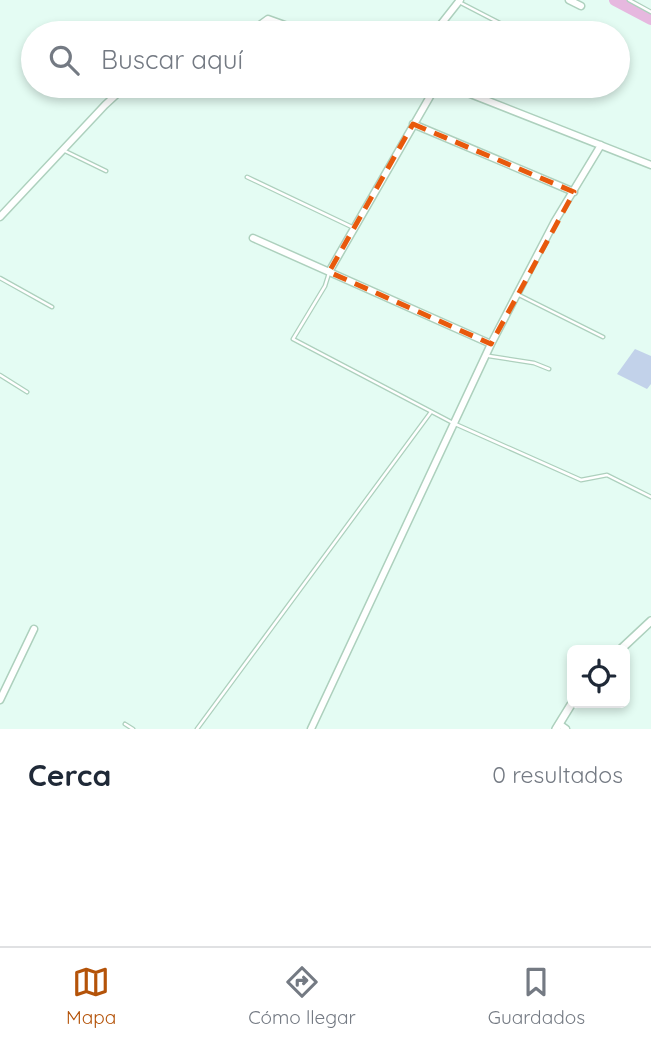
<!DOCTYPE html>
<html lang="es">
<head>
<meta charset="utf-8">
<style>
	body { margin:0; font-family:Quicksand,sans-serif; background:#f6f6f7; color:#1f2937 }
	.controls { position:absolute; right:21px; bottom:21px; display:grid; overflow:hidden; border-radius:10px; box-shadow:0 4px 10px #0003 }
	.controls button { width:63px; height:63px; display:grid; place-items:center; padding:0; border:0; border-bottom:2px solid #e0e1e3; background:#fff; color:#1f2937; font:35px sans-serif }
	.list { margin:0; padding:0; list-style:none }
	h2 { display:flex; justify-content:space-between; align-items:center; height:91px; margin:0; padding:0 28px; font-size:30px }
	h2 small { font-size:23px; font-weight:400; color:#747a83 }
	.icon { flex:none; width:38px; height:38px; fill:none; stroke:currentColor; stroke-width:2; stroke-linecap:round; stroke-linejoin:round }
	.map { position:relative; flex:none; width:651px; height:729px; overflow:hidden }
	.search { position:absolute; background:#fff; box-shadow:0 4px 10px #0003; left:21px; right:21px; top:21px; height:77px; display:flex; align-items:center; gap:18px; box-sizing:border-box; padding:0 24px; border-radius:38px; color:#747a83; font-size:26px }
	.sheet { height:217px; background:#fff }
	nav { display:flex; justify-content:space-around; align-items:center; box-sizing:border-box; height:98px; border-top:2px solid #e0e1e3; background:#fff; font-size:19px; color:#747a83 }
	nav a { display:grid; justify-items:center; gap:4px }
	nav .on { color:#b45309 }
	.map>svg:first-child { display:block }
	.green { fill:#c2d2ea }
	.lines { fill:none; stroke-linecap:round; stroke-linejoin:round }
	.river { stroke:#e6b8df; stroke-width:12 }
	.service-casing { stroke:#add0bd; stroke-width:5 }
	.minor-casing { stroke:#add0bd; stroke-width:9 }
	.tertiary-casing { stroke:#add0bd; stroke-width:10 }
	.service { stroke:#fff; stroke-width:2.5 }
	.minor { stroke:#fff; stroke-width:6 }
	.tertiary { stroke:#fff; stroke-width:7 }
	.marked { fill:none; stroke:#e8590c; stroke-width:5; stroke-dasharray:14 9; stroke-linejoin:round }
</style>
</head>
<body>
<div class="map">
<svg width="651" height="729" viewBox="0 0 651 729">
	<rect width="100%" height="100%" fill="#e4fcf3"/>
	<path class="green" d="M635 349 651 356V384L647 389 617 374Z"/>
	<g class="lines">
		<path class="river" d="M615 0 651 19"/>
		<defs>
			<path id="service" d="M629 0 651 12
				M459 2 519 33
				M63 150 106 171
				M247 177 354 228
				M329 273 325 286 293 339 453 423 581 480 607 475 651 497
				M0 278 52 307
				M517 294 603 337
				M489 356 534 363 549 369
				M0 375 27 392
				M125 724 133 729
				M197 729 431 412"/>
			<path id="minor" d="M569 0 581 6
				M249 33 268 19 307 33
				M434 33 460 0
				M450 86 651 165
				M413 124 574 192
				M0 217 105 105 118 93 137 86
				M253 238 491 344
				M329 272 436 86
				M0 700 34 629
				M559 724 566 729
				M311 729 491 344 555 221 601 145"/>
			<path id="tertiary" d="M620 650 651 621
				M556 729 572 703"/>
		</defs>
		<use href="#service" class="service-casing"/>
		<use href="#minor" class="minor-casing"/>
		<use href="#tertiary" class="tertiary-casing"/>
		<use href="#service" class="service"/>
		<use href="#minor" class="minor"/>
		<use href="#tertiary" class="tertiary"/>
	</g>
	<path class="marked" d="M413 124 574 192 491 344 329 272Z"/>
</svg>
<div class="controls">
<button><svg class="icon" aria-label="locate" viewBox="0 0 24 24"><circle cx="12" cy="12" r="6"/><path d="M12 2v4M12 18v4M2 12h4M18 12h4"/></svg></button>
</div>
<div class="search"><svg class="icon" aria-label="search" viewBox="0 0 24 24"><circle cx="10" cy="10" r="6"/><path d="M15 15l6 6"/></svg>Buscar aquí</div>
</div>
<section class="sheet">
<h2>Cerca<small>0 resultados</small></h2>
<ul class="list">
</ul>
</section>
<nav>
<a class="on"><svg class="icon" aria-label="map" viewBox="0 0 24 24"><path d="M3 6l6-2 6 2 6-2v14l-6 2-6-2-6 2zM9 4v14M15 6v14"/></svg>Mapa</a>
<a><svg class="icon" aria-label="directions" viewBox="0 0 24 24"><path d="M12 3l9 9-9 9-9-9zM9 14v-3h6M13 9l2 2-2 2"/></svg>Cómo llegar</a>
<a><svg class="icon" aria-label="saved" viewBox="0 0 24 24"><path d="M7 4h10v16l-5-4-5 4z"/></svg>Guardados</a>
</nav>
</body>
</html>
